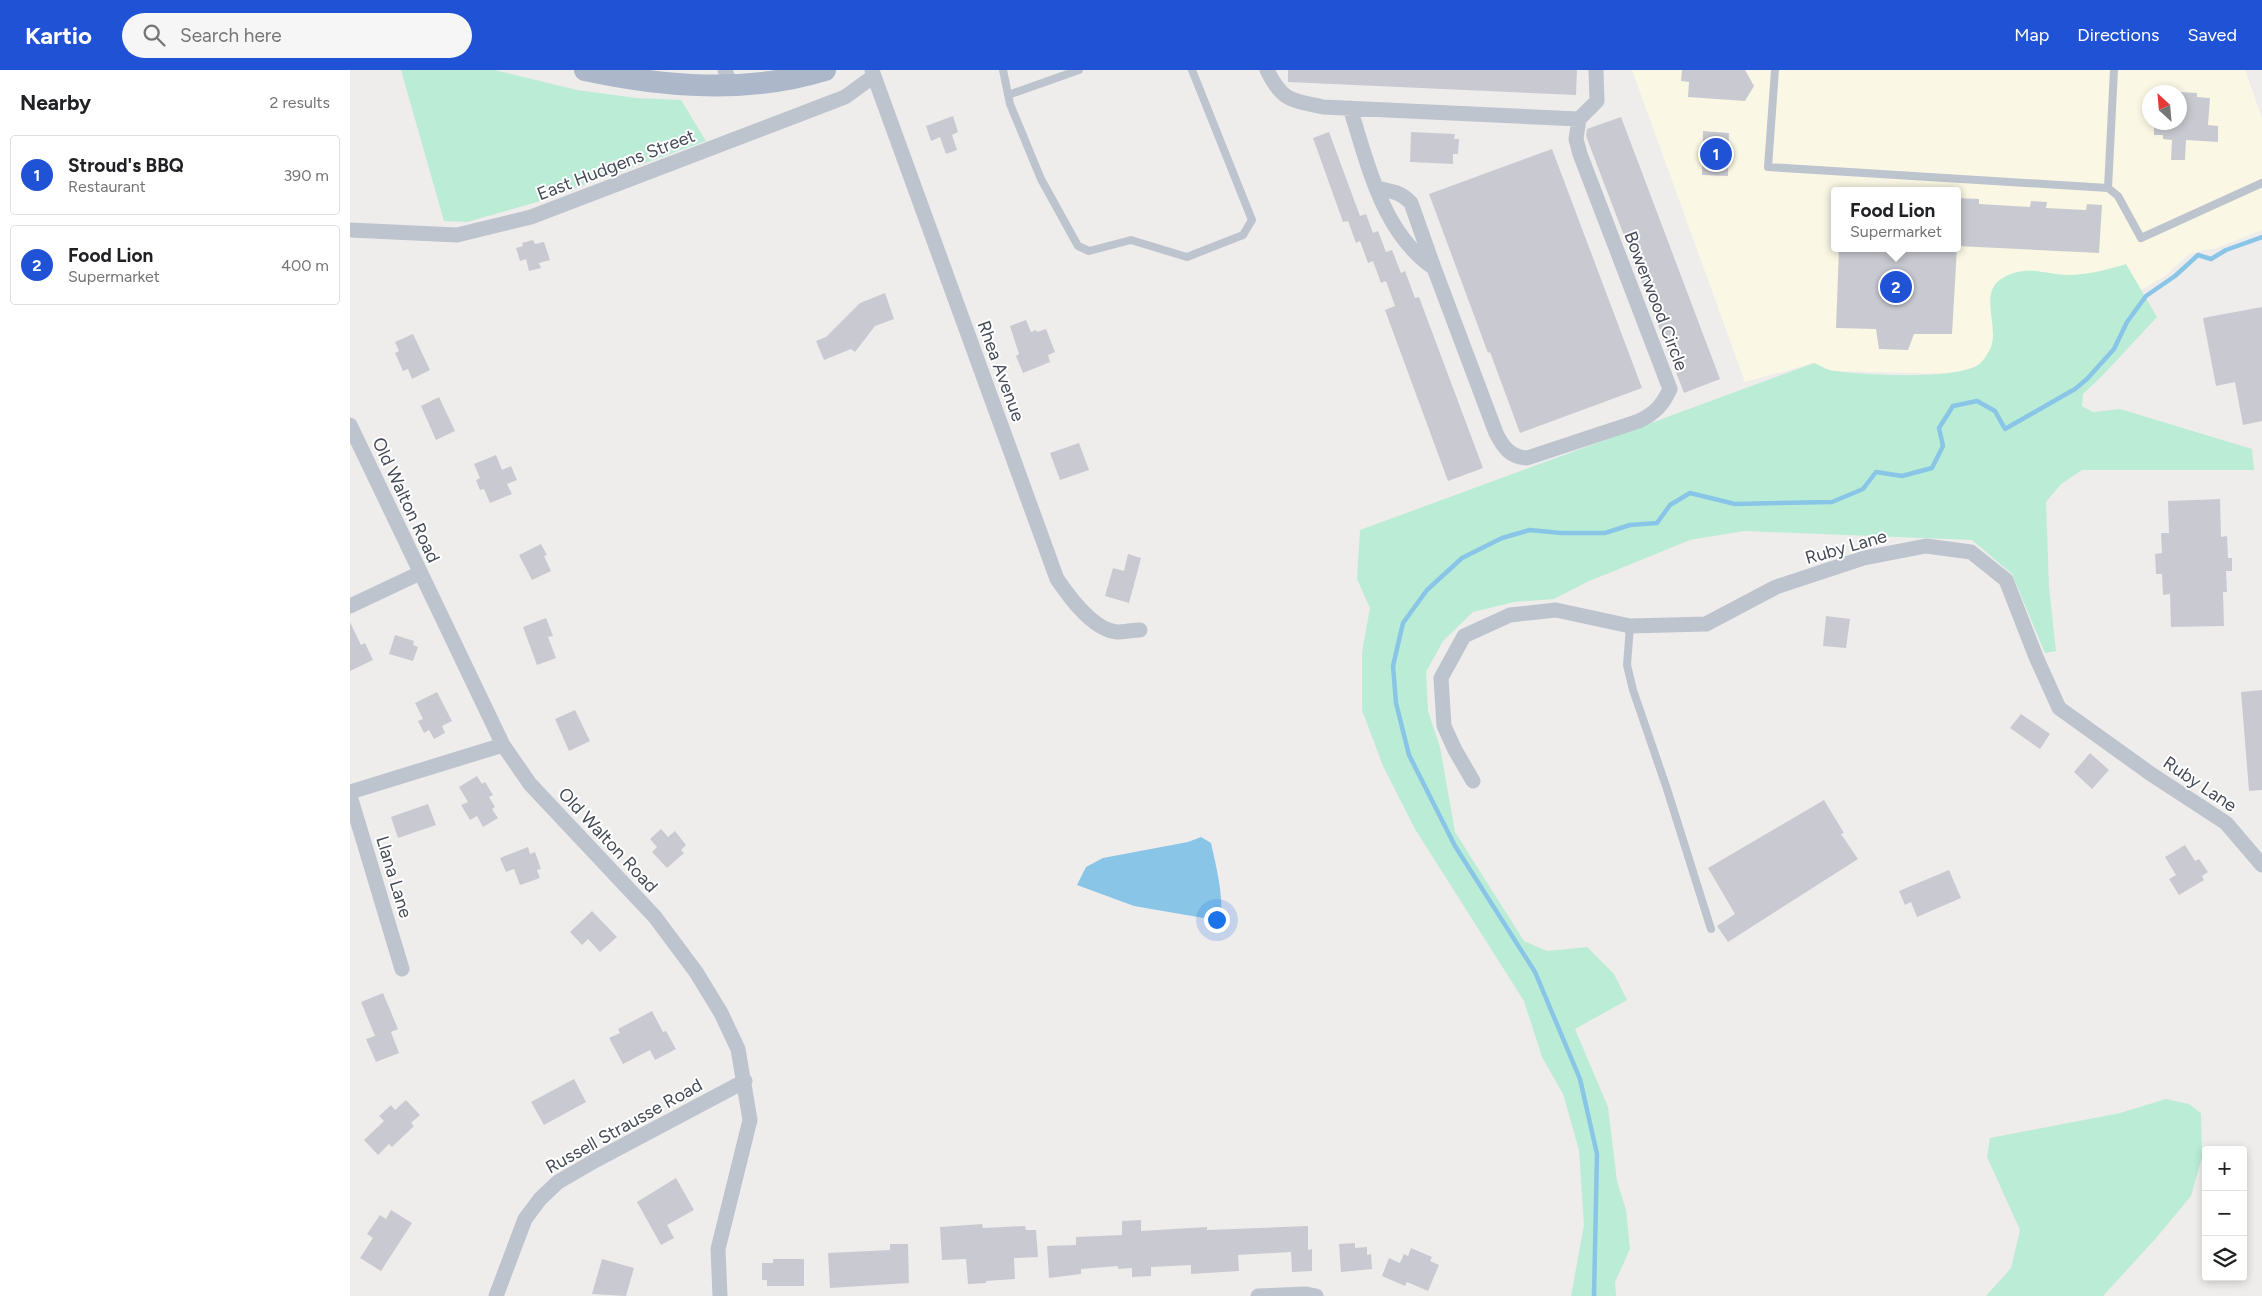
<!DOCTYPE html>
<html lang="en">
<head>
<meta charset="utf-8">
<style>
	body { margin:0; font-family:Figtree,sans-serif; background:#f6f6f6; color:#202124 }
	.controls { position:absolute; right:15px; bottom:15px; display:grid; overflow:hidden; border-radius:5px; box-shadow:0 2px 8px #0003 }
	.controls button { width:45px; height:45px; display:grid; place-items:center; padding:0; border:0; border-bottom:1px solid #e0e0e0; background:#fff; color:#202124; font:25px sans-serif }
	.compass { position:absolute; left:1792px; top:15px; width:45px; height:45px; border-radius:50%; background:#fff; box-shadow:0 2px 8px #0003; rotate:334deg }
	.you { position:absolute; left:866px; top:849px; width:18px; height:18px; margin:-12px; border:4px solid #fff; border-radius:50%; background:#1a73e8; box-shadow:0 0 0 8px #1a73e833 }
	.badge { display:grid; place-items:center; width:32px; height:32px; border-radius:50%; background:#2052d5; color:#fff; font-size:16px; font-weight:700 }
	.pin { position:absolute; translate:-50% -50%; border:2px solid #fff; box-shadow:0 1px 5px #0006 }
	.popup { position:absolute; left:1481px; top:117px; width:130px; height:65px; box-sizing:border-box; display:grid; place-content:center; border-radius:5px; background:#fff; filter:drop-shadow(0 1px 4px #0005); font-size:16px; white-space:nowrap; color:#757577 }
	.popup b { font-size:19px; color:#202124 }
	.popup::after { content:''; position:absolute; left:50%; top:100%; margin-left:-10px; border:10px solid transparent; border-top-color:#fff }
	.list { margin:0; padding:0; list-style:none }
	h2 { display:flex; justify-content:space-between; align-items:center; height:65px; margin:0; padding:0 20px; font-size:21px }
	h2 small { font-size:16px; font-weight:400; color:#757577 }
	.list li { display:grid; grid-template-columns:32px 1fr auto; gap:15px; align-items:center; box-sizing:border-box; height:80px; margin:0 10px 10px; padding:0 10px; border:1px solid #e0e0e0; border-radius:5px }
	.list b { display:block; font-size:19px; white-space:nowrap }
	.list p { margin:0; font-size:16px; white-space:nowrap; color:#757577 }
	.list em { font-size:16px; font-style:normal; color:#757577 }
	.icon { flex:none; width:28px; height:28px; fill:none; stroke:currentColor; stroke-width:2; stroke-linecap:round; stroke-linejoin:round }
	.map { position:relative; flex:none; width:1912px; height:1226px; overflow:hidden }
	header { display:flex; align-items:center; gap:30px; box-sizing:border-box; height:70px; padding:0 25px; background:#2052d5; color:#fff }
	header strong { font-size:24px }
	nav { display:flex; gap:28px; margin-inline-start:auto; font-size:18px }
	.search { width:350px; height:45px; background:#f6f6f6; display:flex; align-items:center; gap:12px; box-sizing:border-box; padding:0 18px; border-radius:28px; color:#757577; font-size:19px }
	main { display:flex }
	aside { flex:1; background:#fff }
	.map>svg:first-child { display:block }
	.commercial { fill:#faf8e4; fill-rule:evenodd }
	.green { fill:#bbecd6 }
	.water { fill:#89c5e7 }
	.lines { fill:none; stroke-linecap:round; stroke-linejoin:round }
	.stream { stroke:#89c5e7; stroke-width:4.5 }
	.building { fill:#c9cad1 }
	.service { stroke:#bdc4ce; stroke-width:8 }
	.minor { stroke:#bdc4ce; stroke-width:15 }
	.primary { stroke:#acb7ca; stroke-width:22 }
	.labels { text-anchor:middle; dominant-baseline:central; stroke-width:4; stroke-linejoin:round; paint-order:stroke }
	.street-label { font-size:18px; fill:#454c58; stroke:#fff }
</style>
</head>
<body>
<header>
<strong>Kartio</strong>
<div class="search"><svg class="icon" aria-label="search" viewBox="0 0 24 24"><circle cx="10" cy="10" r="6"/><path d="M15 15l6 6"/></svg>Search here</div>
<nav><a>Map</a><a>Directions</a><a>Saved</a></nav>
</header>
<main>
<aside>
<h2>Nearby<small>2 results</small></h2>
<ul class="list">
<li><span class="badge">1</span><div><b>Stroud's BBQ</b><p>Restaurant</p></div><em>390 m</em></li>
<li><span class="badge">2</span><div><b>Food Lion</b><p>Supermarket</p></div><em>400 m</em></li>
</ul>
</aside>
<div class="map">
<svg width="1912" height="1226" viewBox="0 0 1912 1226">
	<rect width="100%" height="100%" fill="#efecec"/>
	<path class="commercial" d="M1282 0H1895L1912 48V160L1864 179 1853 180 1839 184 1815 206 1791 220 1629 295 1606 304 1483 301 1464 293 1395 312ZM1800 22H1830V52H1800ZM1485 121H1607V178H1485Z"/>
	<path class="green" d="M51 0H144L227 20 286 28 331 30 356 71 187 132 117 152 94 151Z
		M1776 194 1807 247 1753 305 1733 324 1732 336 1743 342 1770 339 1902 379 1904 400H1732L1711 414 1696 432 1699 517 1706 581 1695 583 1662 504 1622 470 1394 461 1340 470 1237 512 1204 529 1164 532 1123 542 1093 571 1076 602 1078 641 1090 677 1105 762 1174 871 1197 881 1237 877 1264 904 1277 930 1225 959 1258 1037 1267 1111 1276 1140 1280 1179 1265 1212 1266 1226H1221L1234 1155 1229 1080 1213 1024 1192 987 1174 931 1065 759 1033 696 1012 640V582L1020 538 1007 509 1010 460 1464 293C1471 296 1478 301 1485 301 1515 305 1603 310 1628 295 1632 293 1639 282 1641 277 1649 257 1629 223 1651 209 1677 193 1693 205 1720 205 1740 204 1757 200 1776 194Z
		M1816 1029 1839 1034 1851 1043 1852 1087 1841 1126 1807 1167 1753 1226H1636L1661 1198 1670 1160 1637 1087 1640 1068 1770 1043Z"/>
	<path class="water" d="M851 767 861 773C867 800 873 823 871 851L784 836 727 815 736 797 753 788 838 772Z"/>
	<g class="lines">
		<path class="stream" d="M1244 1226 1247 1084 1230 1009 1185 902 1105 776 1059 685 1046 633 1043 596 1053 553 1077 520 1112 488 1152 468 1180 460 1211 463H1255L1280 455 1307 453 1320 435 1340 423 1385 434 1482 432 1513 419 1526 402 1552 406 1582 398 1593 376 1589 358 1603 336 1627 331 1645 341 1655 359 1725 319 1737 309 1764 279 1777 252 1796 226 1825 206 1848 185 1861 189 1876 180 1912 167"/>
	</g>
	<path class="building" d="M938 0H1227L1226 25 938 12Z
		M1332 0H1395L1404 16 1395 31 1338 27 1339 12 1331 11Z
		M1830 22 1847 23V27L1860 28 1858 55 1868 56V72L1836 70 1835 90H1821L1822 70 1813 69V65H1804V52H1830Z
		M603 46 608 62 602 65 607 80 596 84 590 67 581 71 576 56Z
		M1271 47 1370 309 1334 323 1236 66 1237 59Z
		M1353 61 1379 63 1378 106 1352 105Z
		M979 62 1010 146 1016 144 1023 163 1028 161 1036 182 1042 180 1051 203 1055 201 1065 228 1069 227 1133 398 1098 411 1035 240 1045 236 1036 211 1031 213 1023 191 1018 193 1010 171 1006 173 998 151 993 152 963 68Z
		M1061 62 1105 64 1104 69H1109L1108 84H1103V94L1060 92Z
		M1202 79 1292 318 1170 363 1140 282 1138 283 1079 124Z
		M1607 128 1629 129V134L1680 137 1681 131 1697 132 1696 138 1736 140 1737 134 1752 135 1749 183 1607 176Z
		M183 170 185 174 194 172 200 190 189 193 191 198 179 201 176 189 170 191 166 178 173 176 172 173Z
		M1489 178H1607L1602 264H1564L1558 280 1529 279 1526 259 1486 258Z
		M535 223 544 249 525 256 505 282 501 279 474 290 466 271 476 267 510 233Z
		M1912 237V351L1893 355 1885 312 1866 316 1853 248Z
		M676 250 681 262 686 260 687 262 696 259 705 282 698 285 700 292 673 303 666 286 669 284 660 256Z
		M63 264 80 300 62 309 58 299 53 301 45 283 49 281 45 272Z
		M89 327 105 361 86 370 71 336Z
		M729 373 739 400 710 410 700 383Z
		M146 385 152 400 161 396 167 410 157 414 162 424 140 433 134 419 130 420 126 410 130 408 124 394Z
		M1870 429 1871 467 1877 466 1878 488H1882V501H1876L1877 522H1873L1874 556 1821 557 1820 524 1813 525 1812 504H1806L1805 484 1812 483 1811 463H1819L1818 431Z
		M191 474 197 485 194 486 201 501 182 510 169 485Z
		M778 484 791 488 779 533 755 526 763 498 774 501Z
		M1476 546 1500 549 1496 578 1473 576Z
		M196 548 203 566 198 567 206 588 187 595 173 557Z
		M0 552 11 575 15 573 23 590 0 601Z
		M45 565 64 571 63 575 68 577 63 591 39 584Z
		M1912 620V720L1899 721 1891 622Z
		M87 622 102 651 92 656 95 663 84 669 79 660 74 663 68 651 73 649 65 633Z
		M225 640 240 671 219 681 205 649Z
		M1671 644 1700 664 1690 679 1660 658Z
		M1740 683 1759 700 1742 719 1724 702Z
		M127 706 132 714 135 712 143 725 139 727 145 737 142 739 148 748 133 757 127 746 120 750 111 735 118 732 109 717Z
		M1474 730 1494 763 1491 764 1508 789 1378 872 1367 856 1385 844 1358 798Z
		M78 734 86 755 48 768 41 747Z
		M311 759 318 767 325 761 336 775 331 780 334 783 317 798 302 782 307 777 300 769Z
		M1835 775 1845 791 1849 789 1858 802 1852 806 1854 810 1829 825 1819 809 1826 805 1815 787Z
		M178 777 180 784 185 782 191 799 187 800 190 808 170 815 164 799 156 802 150 788Z
		M1599 800 1611 828 1567 847 1561 832 1555 835 1549 821Z
		M242 841 267 867 250 882 238 869 232 875 220 862Z
		M33 923 48 959 41 962 49 983 26 992 16 969 25 966 11 932Z
		M302 941 313 962 316 961 326 979 305 990 300 980 273 994 259 968 270 963 268 959Z
		M224 1009 236 1032 194 1055 181 1032Z
		M56 1030 70 1045 61 1053 64 1056 42 1077 39 1074 28 1085 14 1070 34 1051 29 1046 41 1035 45 1040Z
		M326 1108 344 1140 317 1155 324 1168 311 1175 287 1132Z
		M41 1140 62 1153 31 1201 10 1188 23 1168 17 1164 30 1145 36 1149Z
		M791 1150V1161L857 1157V1160L958 1156V1180L962 1179V1201L942 1202 941 1182 888 1185 889 1201 841 1204V1195L801 1197V1206L782 1207V1198L768 1199V1196L731 1199V1204L699 1208 697 1176 726 1175V1167L772 1165V1151Z
		M632 1154 633 1158 675 1156 676 1160H686L688 1187 664 1188 665 1209 636 1211V1213L618 1214 616 1189 592 1190 590 1157Z
		M1005 1173V1178L1017 1177V1185L1021 1184 1022 1199 991 1202 989 1174Z
		M540 1174H558L559 1213 480 1218 478 1183 540 1180Z
		M1061 1178 1082 1187 1080 1191 1089 1195 1078 1221 1057 1212 1055 1216 1032 1206 1039 1188 1050 1193 1054 1184 1058 1186Z
		M252 1189 284 1198 276 1226 242 1224Z
		M423 1189H454V1216H417V1210H412V1193H423Z"/>
	<g class="lines">
		<path class="service" d="M653 0 660 34 691 109 728 176 739 181 781 170 837 187 893 165 902 150 842 0
			M1425 0 1418 97 1758 118 1764 0
			M658 25 729 0
			M1758 118 1768 126 1791 168 1912 113
			M1280 556 1277 595 1283 620 1317 719 1361 859"/>
		<path class="minor" d="M375 0 381 16
			M917 0C932 31 941 30 973 37L1229 49 1247 31 1246 0
			M524 6 707 509C720 528 743 560 767 562 774 562 783 560 790 560
			M1000 38C1018 94 1032 163 1084 198L1146 363C1153 377 1160 387 1177 388L1289 351C1305 343 1312 336 1320 319L1230 84 1226 69 1229 49
			M1026 118C1041 121 1051 122 1061 133L1084 198
			M0 160 107 165 181 147 495 27 524 6 522 0
			M0 355 153 675 180 714 305 847 346 902 371 943 388 979 400 1050 368 1179 370 1226
			M0 536 70 503
			M1123 711 1105 680 1094 656 1091 608 1114 566 1160 545 1206 540 1280 556 1356 554 1426 517 1514 488 1576 476 1621 482 1656 510 1686 587 1709 638 1801 704 1876 753 1912 795
			M0 722 153 675
			M0 726 52 899
			M146 1226 175 1149 190 1129 208 1112 246 1090 395 1011
			M908 1226 956 1224 966 1226"/>
		<path class="primary" d="M235 0C314 17 397 24 475 0"/>
	</g>
	<g class="labels">
		<g class="street-label">
			<text transform="translate(266 95) rotate(-21)">East Hudgens Street</text>
			<text transform="translate(1306 231) rotate(69)">Bowerwood Circle</text>
			<text transform="translate(651 301) rotate(70)">Rhea Avenue</text>
			<text transform="translate(56 430) rotate(65)">Old Walton Road</text>
			<text transform="translate(1496 477) rotate(-16)">Ruby Lane</text>
			<text transform="translate(1850 714) rotate(34)">Ruby Lane</text>
			<text transform="translate(258 770) rotate(47)">Old Walton Road</text>
			<text transform="translate(44 807) rotate(73)">Llana Lane</text>
			<text transform="translate(274 1056) rotate(-29)">Russell Strausse Road</text>
		</g>
	</g>
</svg>
<div class="controls">
<button>+</button>
<button>−</button>
<button><svg class="icon" aria-label="layers" viewBox="0 0 24 24"><path d="M12 4l9 5-9 5-9-5zM3 14l9 5 9-5"/></svg></button>
</div>
<svg class="compass" viewBox="-18 -18 36 36"><path d="M0-13l5 13h-10z" fill="#e53935"/><path d="M0 13l5-13h-10z" fill="#757577"/></svg>
<div class="you"></div>
<div class="pin badge" style="left:1366px;top:84px">1</div>
<div class="pin badge" style="left:1546px;top:217px">2</div>
<div class="popup"><b>Food Lion</b>Supermarket</div>
</div>
</main>
</body>
</html>
